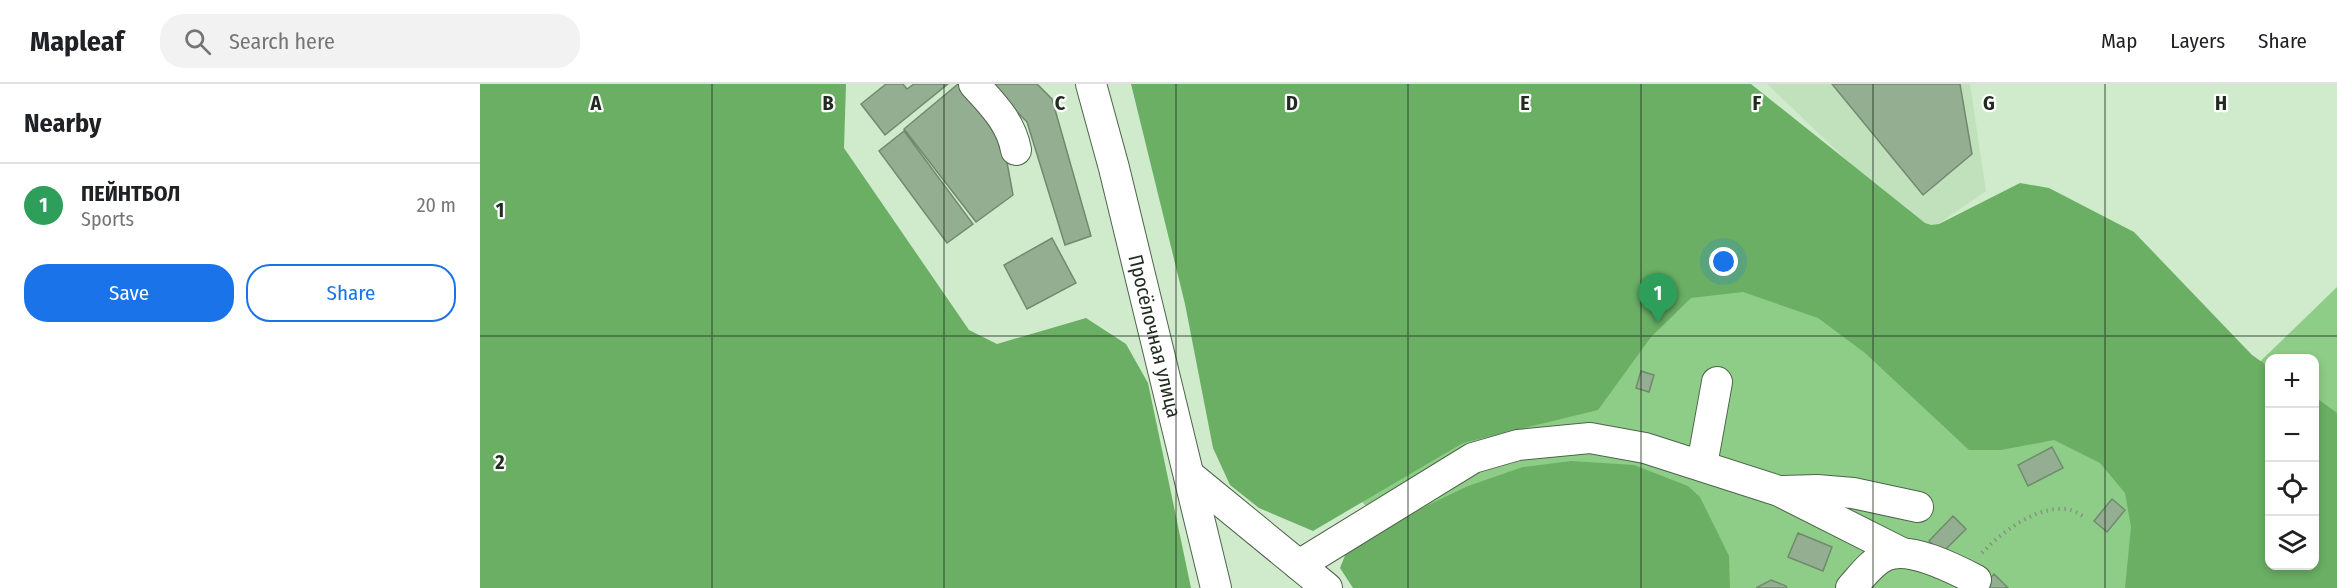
<!DOCTYPE html>
<html lang="en">
<head>
<meta charset="utf-8">
<style>
	body { margin:0; font-family:"Fira Sans Condensed",sans-serif; background:#f2f2f2; color:#202124 }
	.controls { position:absolute; right:18px; bottom:18px; display:grid; overflow:hidden; border-radius:12px; box-shadow:0 3px 9px #0003 }
	.controls button { width:54px; height:54px; display:grid; place-items:center; padding:0; border:0; border-bottom:2px solid #e0e0e0; background:#fff; color:#202124; font:30px sans-serif }
	.you { position:absolute; left:1244px; top:178px; width:21px; height:21px; margin:-15px; border:4px solid #fff; border-radius:50%; background:#1a73e8; box-shadow:0 0 0 9px #1a73e833 }
	.badge { display:grid; place-items:center; width:39px; height:39px; border-radius:50%; background:#1a73e8; color:#fff; font-size:20px; font-weight:700 }
	.pin { position:absolute; translate:-50% -50px; filter:drop-shadow(0 2px 3px #0008) }
	.pin::after { content:''; position:absolute; top:32px; width:21px; height:18px; background:inherit; clip-path:polygon(0 0,100% 0,50% 100%) }
	.list { margin:0; padding:0; list-style:none }
	h2 { display:flex; justify-content:space-between; align-items:center; height:78px; margin:0; padding:0 24px; font-size:26px }
	h2 small { font-size:20px; font-weight:400; color:#757577 }
	.list li { display:grid; grid-template-columns:39px 1fr auto; gap:18px; align-items:center; box-sizing:border-box; height:84px; padding:0 24px; border-top:2px solid #e0e0e0 }
	.list b { display:block; font-size:22px; white-space:nowrap }
	.list p { margin:0; font-size:20px; white-space:nowrap; color:#757577 }
	.list em { font-size:20px; font-style:normal; color:#757577 }
	.actions { display:flex; gap:12px; padding:18px 24px }
	.actions a { flex:1; padding:14px 0; border:2px solid #1a73e8; border-radius:24px; text-align:center; font-size:21px; color:#1a73e8 }
	.actions .main { background:#1a73e8; color:#fff }
	.icon { flex:none; width:33px; height:33px; fill:none; stroke:currentColor; stroke-width:2; stroke-linecap:round; stroke-linejoin:round }
	.map { position:relative; flex:none; width:1857px; height:504px; overflow:hidden }
	header { display:flex; align-items:center; gap:36px; box-sizing:border-box; height:84px; padding:0 30px; background:#fff; border-bottom:2px solid #e0e0e0 }
	header strong { font-size:28px }
	nav { display:flex; gap:33px; margin-inline-start:auto; font-size:21px }
	.search { width:420px; height:54px; background:#f2f2f2; display:flex; align-items:center; gap:15px; box-sizing:border-box; padding:0 21px; border-radius:24px; color:#757577; font-size:22px }
	main { display:flex }
	aside { flex:1; background:#fff }
	.map>svg:first-child { display:block }
	.built { fill:#c1e1bd }
	.green { fill:#8ecd87; fill-rule:evenodd }
	.forest { fill:#6aaf64 }
	.building { fill:#94ae91; stroke:#718a6e; stroke-width:1.5 }
	.lines { fill:none; stroke-linecap:round; stroke-linejoin:round }
	.minor-casing { stroke:#4d644a; stroke-width:32 }
	.path { stroke:#839780; stroke-width:4; stroke-dasharray:1.5 4.5; stroke-linecap:butt }
	.minor { stroke:#fff; stroke-width:30 }
	.grid { fill:none; stroke:#212c20; stroke-width:1.5; stroke-opacity:0.55 }
	.labels { text-anchor:middle; dominant-baseline:central; stroke-width:4.5; stroke-linejoin:round; paint-order:stroke }
	.street-label { font-size:20px; fill:#212c20; stroke:#fff }
	.grid-label { font-size:20px; text-anchor:middle; font-weight:bold; fill:#212c20; stroke:#fff; stroke-width:4.5; stroke-linejoin:round; paint-order:stroke }
</style>
</head>
<body>
<header>
<strong>Mapleaf</strong>
<div class="search"><svg class="icon" aria-label="search" viewBox="0 0 24 24"><circle cx="10" cy="10" r="6"/><path d="M15 15l6 6"/></svg>Search here</div>
<nav><a>Map</a><a>Layers</a><a>Share</a></nav>
</header>
<main>
<aside>
<h2>Nearby<small></small></h2>
<ul class="list">
<li><span class="badge" style="background:#2e9e5b">1</span><div><b>ПЕЙНТБОЛ</b><p>Sports</p></div><em>20 m</em></li>
</ul>
<div class="actions"><a class="main">Save</a><a>Share</a></div>
</aside>
<div class="map">
<svg width="1857" height="504" viewBox="0 0 1857 504">
	<rect width="100%" height="100%" fill="#cfebcc"/>
	<path class="built" d="M1287 0H1490L1506 107 1444 150Z"/>
	<path class="green" d="M934 0 1691 364 1857 203V504H974L837 376ZM1790 274H1834V482H1790Z"/>
	<path class="forest" d="M0 0H366L364 64 489 246 517 260 606 234 646 260 668 299 711 504H0Z
		M651 0H1271L1445 139 1451 141 1459 140 1540 99 1569 104 1654 148 1772 271 1789 283 1790 482H1834L1835 313 1857 329V504H1645L1651 443 1645 409 1620 379 1574 356 1521 366H1489L1385 269 1338 234 1263 208 1211 214 1171 253 1118 326 983 359 833 447 779 424 750 401 733 364 705 220Z
		M1091 377 1154 381 1208 402 1220 413 1249 472 1250 504H873L860 484 868 464 942 424 988 402 1043 383Z"/>
	<path class="building" d="M406 0H423L427 5 434 0H468L405 51 381 20Z
		M478 0 523 56 533 111 496 138 424 45Z
		M509 0H557L572 15 611 152 585 161 547 38Z
		M1352 0H1480L1492 70 1443 111Z
		M424 47 493 140 467 159 399 67Z
		M572 154 596 199 547 225 524 181Z
		M1161 287 1174 291 1169 308 1156 304Z
		M1572 363 1583 384 1548 402 1538 381Z
		M1632 415 1645 426 1627 448 1614 437Z
		M1473 432 1486 445 1462 469 1449 457Z
		M1318 449 1352 463 1343 487 1308 473Z
		M1514 490 1528 504H1501Z
		M1291 496 1306 502 1307 504H1276Z"/>
	<g class="lines">
		<defs>
			<g id="minor">
				<path d="M494 0C512 20 531 38 536 66"/>
				<path id="s1" d="M611 0 634 84 736 504"/>
				<path d="M1222 381 1237 298"/>
				<path d="M709 391 847 504"/>
				<path d="M1302 407 1337 406 1373 409 1438 423"/>
				<path d="M819 481 993 374 1038 361 1110 354 1165 364 1299 407 1422 469"/>
				<path d="M1371 504C1381 493 1392 478 1405 472 1428 461 1475 485 1496 496"/>
			</g>
		</defs>
		<use href="#minor" class="minor-casing"/>
		<path class="path" d="M1502 469C1522 448 1554 423 1585 425 1591 425 1597 429 1603 432"/>
		<use href="#minor" class="minor"/>
	</g>
	<path class="grid" d="M232 0V504M464 0V504M696 0V504M928 0V504M1161 0V504M1393 0V504M1625 0V504M0 252H1857"/>
	<g class="labels">
		<g class="street-label">
			<text stroke="none"><textPath href="#s1" startOffset="260">Просёлочная улица</textPath></text>
		</g>
	</g>
	<g class="grid-label">
		<text x="116" y="26">A</text>
		<text x="348" y="26">B</text>
		<text x="580" y="26">C</text>
		<text x="812" y="26">D</text>
		<text x="1045" y="26">E</text>
		<text x="1277" y="26">F</text>
		<text x="1509" y="26">G</text>
		<text x="1741" y="26">H</text>
		<text x="20" y="133">1</text>
		<text x="20" y="385">2</text>
	</g>
</svg>
<div class="controls">
<button>+</button>
<button>−</button>
<button><svg class="icon" aria-label="locate" viewBox="0 0 24 24"><circle cx="12" cy="12" r="6"/><path d="M12 2v4M12 18v4M2 12h4M18 12h4"/></svg></button>
<button><svg class="icon" aria-label="layers" viewBox="0 0 24 24"><path d="M12 4l9 5-9 5-9-5zM3 14l9 5 9-5"/></svg></button>
</div>
<div class="you"></div>
<div class="pin badge" style="left:1178px;top:239px;background:#2e9e5b">1</div>
</div>
</main>
</body>
</html>
